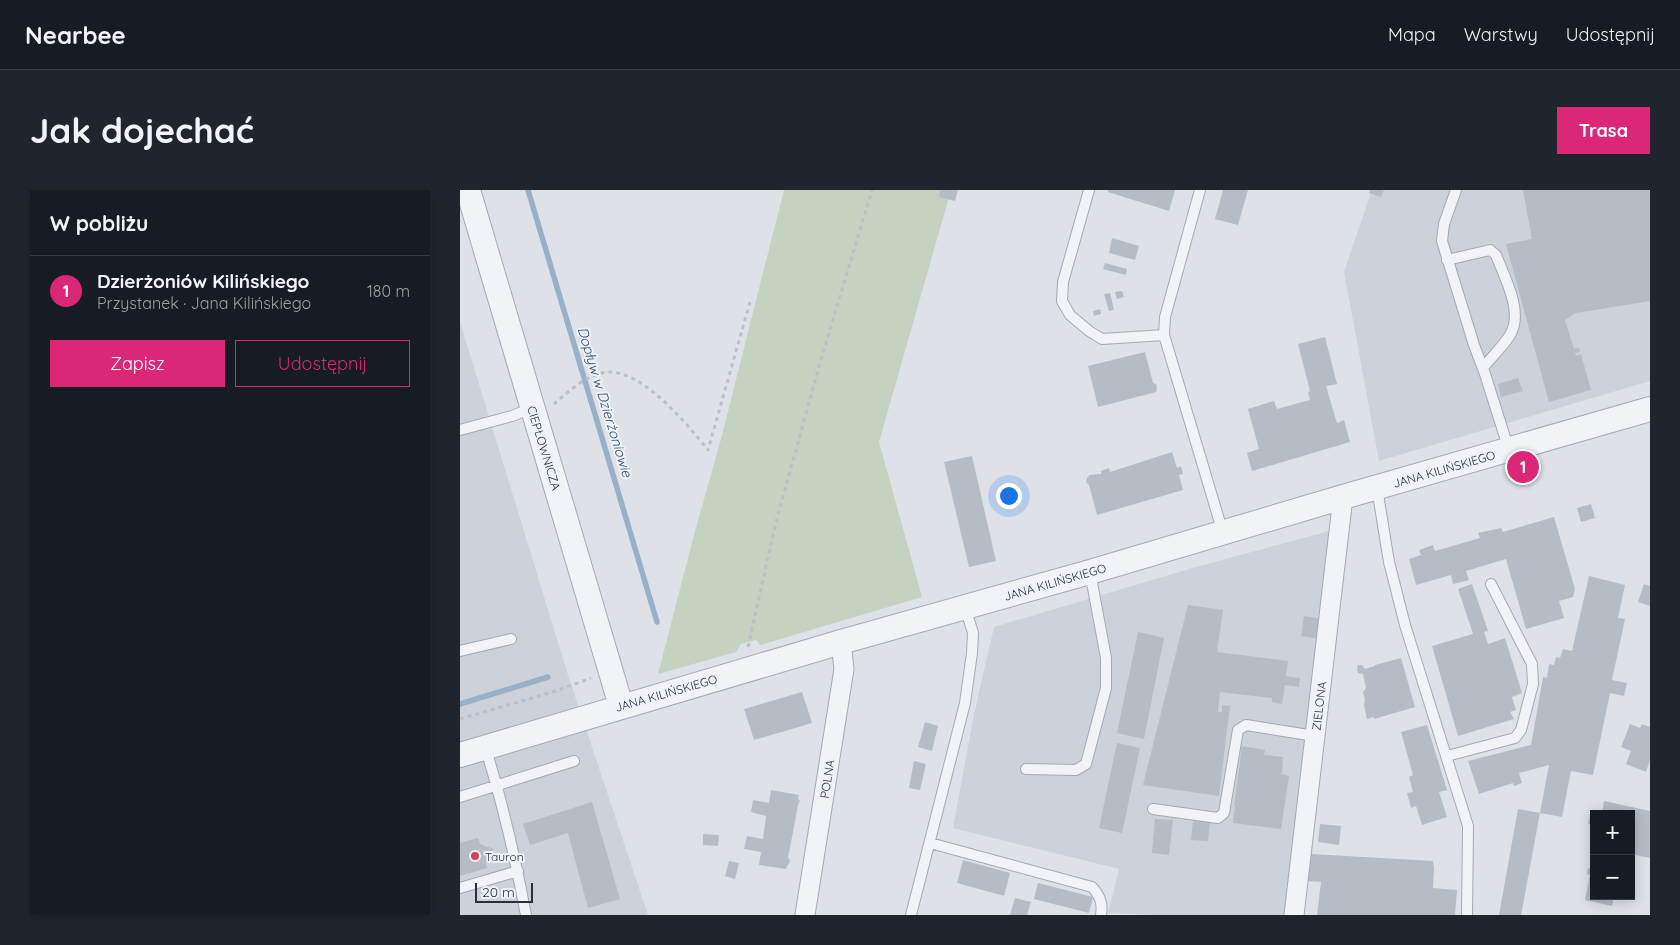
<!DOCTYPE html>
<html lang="pl">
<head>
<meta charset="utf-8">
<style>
	body { margin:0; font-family:Quicksand,sans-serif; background:#20242c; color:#f1f3f6 }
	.controls { position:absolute; right:15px; bottom:15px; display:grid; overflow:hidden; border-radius:0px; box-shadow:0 2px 12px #0003 }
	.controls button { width:45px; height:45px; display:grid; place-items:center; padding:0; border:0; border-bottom:1px solid #363941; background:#171b24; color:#f1f3f6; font:25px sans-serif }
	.scale { position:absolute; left:15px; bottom:12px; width:58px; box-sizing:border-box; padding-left:5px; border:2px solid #27303f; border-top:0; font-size:14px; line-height:18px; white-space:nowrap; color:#27303f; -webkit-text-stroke:4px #eef1f6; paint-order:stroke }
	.you { position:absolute; left:548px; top:305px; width:18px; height:18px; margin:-12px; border:4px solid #fff; border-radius:50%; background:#1a73e8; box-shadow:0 0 0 8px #1a73e833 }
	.badge { display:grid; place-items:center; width:32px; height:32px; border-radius:50%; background:#db2777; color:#fff; font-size:16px; font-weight:700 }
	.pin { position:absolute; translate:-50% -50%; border:2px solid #fff; box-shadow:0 1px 5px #0006 }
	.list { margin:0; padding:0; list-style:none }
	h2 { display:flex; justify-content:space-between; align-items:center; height:65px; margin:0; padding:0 20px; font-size:21px }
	h2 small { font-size:16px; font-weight:400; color:#9ea1a6 }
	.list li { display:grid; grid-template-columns:32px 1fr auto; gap:15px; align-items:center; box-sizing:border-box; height:70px; padding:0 20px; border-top:1px solid #363941 }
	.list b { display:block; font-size:19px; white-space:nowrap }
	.list p { margin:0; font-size:16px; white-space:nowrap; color:#9ea1a6 }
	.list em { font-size:16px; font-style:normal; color:#9ea1a6 }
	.actions { display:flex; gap:10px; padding:15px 20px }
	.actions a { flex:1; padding:11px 0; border:1px solid #db2777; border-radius:0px; text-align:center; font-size:18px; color:#db2777 }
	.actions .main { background:#db2777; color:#fff }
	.map { position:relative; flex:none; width:1190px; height:725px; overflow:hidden; border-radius:0px }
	header { display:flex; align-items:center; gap:30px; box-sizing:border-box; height:70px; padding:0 25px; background:#171b24; border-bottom:1px solid #363941 }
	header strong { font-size:24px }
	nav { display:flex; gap:28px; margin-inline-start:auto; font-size:18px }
	.intro { display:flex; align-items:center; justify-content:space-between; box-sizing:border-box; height:120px; padding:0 30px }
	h1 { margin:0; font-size:35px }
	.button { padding:12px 22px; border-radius:0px; background:#db2777; color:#fff; font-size:18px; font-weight:700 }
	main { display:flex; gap:30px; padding:0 30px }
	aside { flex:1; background:#171b24; border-radius:0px; box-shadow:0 2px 12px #0003 }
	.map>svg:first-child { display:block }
	.built { fill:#ccd1da }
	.green { fill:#c4d2bf }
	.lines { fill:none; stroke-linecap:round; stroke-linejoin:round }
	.stream { stroke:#98b1c9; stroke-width:5.5 }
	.building { fill:#b5bcc5 }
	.service-casing { stroke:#a3a9b2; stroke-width:12 }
	.minor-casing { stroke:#a3a9b2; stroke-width:21 }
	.tertiary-casing { stroke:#a3a9b2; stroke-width:26 }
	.path { stroke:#bcc0c6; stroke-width:3; stroke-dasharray:4 4; stroke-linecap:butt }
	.service { stroke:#f1f3f6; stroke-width:10 }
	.minor { stroke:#f1f3f6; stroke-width:19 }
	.tertiary { stroke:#f1f3f6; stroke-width:24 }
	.poi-dot { fill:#d04059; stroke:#eef1f6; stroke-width:2 }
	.labels { text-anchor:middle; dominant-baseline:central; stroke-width:4; stroke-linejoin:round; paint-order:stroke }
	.street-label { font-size:12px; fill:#27303f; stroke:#eef1f6 }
	.poi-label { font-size:12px; fill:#27303f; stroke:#eef1f6; text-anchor:start }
	.water-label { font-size:14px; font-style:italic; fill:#315074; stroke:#eef1f6 }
</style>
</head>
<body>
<header>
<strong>Nearbee</strong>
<nav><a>Mapa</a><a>Warstwy</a><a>Udostępnij</a></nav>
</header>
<div class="intro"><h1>Jak dojechać</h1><a class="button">Trasa</a></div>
<main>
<aside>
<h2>W pobliżu<small></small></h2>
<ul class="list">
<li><span class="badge">1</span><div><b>Dzierżoniów Kilińskiego</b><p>Przystanek · Jana Kilińskiego</p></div><em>180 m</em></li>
</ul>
<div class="actions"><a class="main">Zapisz</a><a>Udostępnij</a></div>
</aside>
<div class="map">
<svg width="1190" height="725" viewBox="0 0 1190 725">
	<rect width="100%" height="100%" fill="#dee2e8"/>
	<path class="built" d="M912 0H1190V191L919 271 884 82Z
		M0 132 108 485 188 725H0Z
		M873 340 827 725H695L648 723 659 679 493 638 514 524 534 437 736 377Z"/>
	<path class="green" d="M324 0H491L419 252 462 407 300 455 296 450 281 454 276 462 198 484 234 345 261 249Z"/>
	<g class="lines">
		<path class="stream" d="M68 0 197 432
			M0 514 88 487"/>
	</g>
	<path class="building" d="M480 0H498L495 11 479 7Z
		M648 0H715L709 21 648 2Z
		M763 0H788L778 35 755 29Z
		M910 0H921L924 1 921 7 909 3Z
		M1063 0H1190V111L1116 123 1105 130 1114 159 1119 157 1120 162 1115 163 1116 166 1121 164 1131 200 1089 212 1046 54 1072 49Z
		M652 48 679 56 675 70 649 63Z
		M645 73 667 79 666 85 643 79Z
		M662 101 664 107 657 109 655 102Z
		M650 103 654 120 649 121 644 104Z
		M640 119 641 124 634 126 633 121Z
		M865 147 877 194 866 196 877 233 884 230 890 252 792 281 787 263 799 259 788 219 814 211 817 219 850 210 848 202 850 201 838 154Z
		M685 162 693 193 696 194 697 199 696 202 638 217 628 176Z
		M1058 188 1063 201 1041 207 1038 194Z
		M712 262 717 278 721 276 723 284 719 285 723 300 637 325 629 295 626 292 627 288 630 285 641 284V281L649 278 650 282Z
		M512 266 536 371 509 377 484 272Z
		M1131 314 1135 328 1121 332 1117 318Z
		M1094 327 1115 399 1113 407 1099 411 1104 428 1066 439 1046 369 1006 381 1009 390 993 394 991 385 956 395 949 369 961 365 959 360 973 355 975 361 1020 348 1018 343 1041 338 1043 342Z
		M1129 386 1165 395 1158 428 1165 429 1152 490 1167 493 1164 506 1150 503 1133 585 1111 581 1102 627 1080 623 1089 575 1059 583 1062 593 1054 596 1053 593 1019 604 1008 571 1071 555 1083 487 1087 488 1089 474 1094 475 1096 467 1100 468 1103 459 1112 461Z
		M1012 394 1028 441 1024 442 1028 454 1045 448 1062 503 1052 507 1056 520 1050 522 1054 529 998 546 972 456 1013 444 998 399Z
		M1184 394 1190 396V416L1178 412Z
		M728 415 763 420 757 462 828 471 826 486 840 488 839 497 825 495 822 514 812 512V508L760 502 758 522H762V515L770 516 759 606 683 595Z
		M844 426 863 429 860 449 841 446Z
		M678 442 704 448 684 549 657 543Z
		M941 468 955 517 914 529V527L907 529 904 515 905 510 903 502 906 498 903 484 898 483 897 479 898 475H902L905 479 915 476V475Z
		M342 502 352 533 294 550 284 519Z
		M465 532 478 536 472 561 458 557Z
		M1170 534 1180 538 1182 534 1190 537V570L1186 582 1166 574 1171 561 1161 557Z
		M967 535 987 600 979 602 987 627 962 635 956 616 951 618 947 603 953 602 949 587 953 585 941 542Z
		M657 553 680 558 662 643 639 638Z
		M782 556 805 560 804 565 823 567 822 584 829 586 821 639 773 633 775 616H774Z
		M454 571 466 574 460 600 449 598Z
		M311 600 339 605 338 609 340 611 338 615 333 642 328 668 330 670 329 674 327 676 326 679 299 675 301 662 284 659 287 646 303 649 306 626 291 622 293 610 309 613Z
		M1144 611 1190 621V668L1171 664V624H1142Z
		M132 612 160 709 128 718 108 643 70 655 63 634Z
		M1058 619 1080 623 1061 725H1039Z
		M1131 622H1134V635L1128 634Z
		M695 629 713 630 709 665 692 663Z
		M733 631 750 632 748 651 731 650Z
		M860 634 881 636 879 655 858 652Z
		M243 644 259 645 258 656 243 655Z
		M18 648 20 654 34 659 26 673 27 678 0 686V653Z
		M851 664 973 671 974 678 973 698 997 700 995 725H857L861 692 847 691Z
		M503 670 550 683 544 706 497 693Z
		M269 671 279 673 275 689 265 686Z
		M1133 671 1134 706H1154L1152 716 1125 710 1130 685 1127 684 1128 678 1131 679Z
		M578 693 633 707 629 723 574 709Z
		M555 708 571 712 567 725H550Z"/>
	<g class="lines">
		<defs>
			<path id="service" d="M629 0 603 92 602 111 610 125 629 141 642 149 704 145
				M740 0 705 127 704 145 763 343
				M996 0 984 34 982 51 1014 155 1025 184 1049 260
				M987 70 1030 60 1036 65C1044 86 1062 119 1052 141 1047 153 1031 167 1023 178
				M0 240 52 226 72 218
				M917 298 929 372 945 435 1008 636 1007 725
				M0 461 51 449
				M25 557C43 613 55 667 66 725
				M987 566 1055 548 1061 540 1073 494 1072 474 1031 394
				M566 579 616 580 626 574 646 498V468L630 382
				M0 607 114 571
				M693 619 758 628 764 623 778 540 786 535 855 546
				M470 653 632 697C640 706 643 713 641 725
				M0 698 58 681
				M451 725 505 513 512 463 513 443 505 417"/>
			<path id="minor" d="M345 725 384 479 381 452
				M834 725 883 307"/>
			<path id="tertiary" d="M8 0 161 516
				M0 565 381 452 630 382 883 307 1190 219"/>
		</defs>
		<use href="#service" class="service-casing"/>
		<use href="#minor" class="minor-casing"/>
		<use href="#tertiary" class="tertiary-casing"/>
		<path class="path" d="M94 214C108 202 124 187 142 183 178 174 227 234 248 260L290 112
			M288 457 316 332 362 166 412 0
			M0 529 96 501 131 488"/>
		<use href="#service" class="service"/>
		<use href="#minor" class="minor"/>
		<use href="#tertiary" class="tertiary"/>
	</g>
	<circle class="poi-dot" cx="15" cy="666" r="5"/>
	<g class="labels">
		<g class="street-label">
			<text transform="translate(84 258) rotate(73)">CIEPŁOWNICZA</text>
			<text transform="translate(984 279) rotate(-16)">JANA KILIŃSKIEGO</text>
			<text transform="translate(595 392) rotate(-16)">JANA KILIŃSKIEGO</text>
			<text transform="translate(206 503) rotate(-16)">JANA KILIŃSKIEGO</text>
			<text transform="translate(859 516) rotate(-83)">ZIELONA</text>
			<text transform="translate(367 589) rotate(-81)">POLNA</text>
		</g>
		<g class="poi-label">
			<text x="25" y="666">Tauron</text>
		</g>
		<g class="water-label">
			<text transform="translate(145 212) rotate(73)">Dopływ w Dzierżoniowie</text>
		</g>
	</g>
</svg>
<div class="controls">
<button>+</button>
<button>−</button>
</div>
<div class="scale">20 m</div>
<div class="you"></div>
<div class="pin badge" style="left:1063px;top:277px">1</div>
</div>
</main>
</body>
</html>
